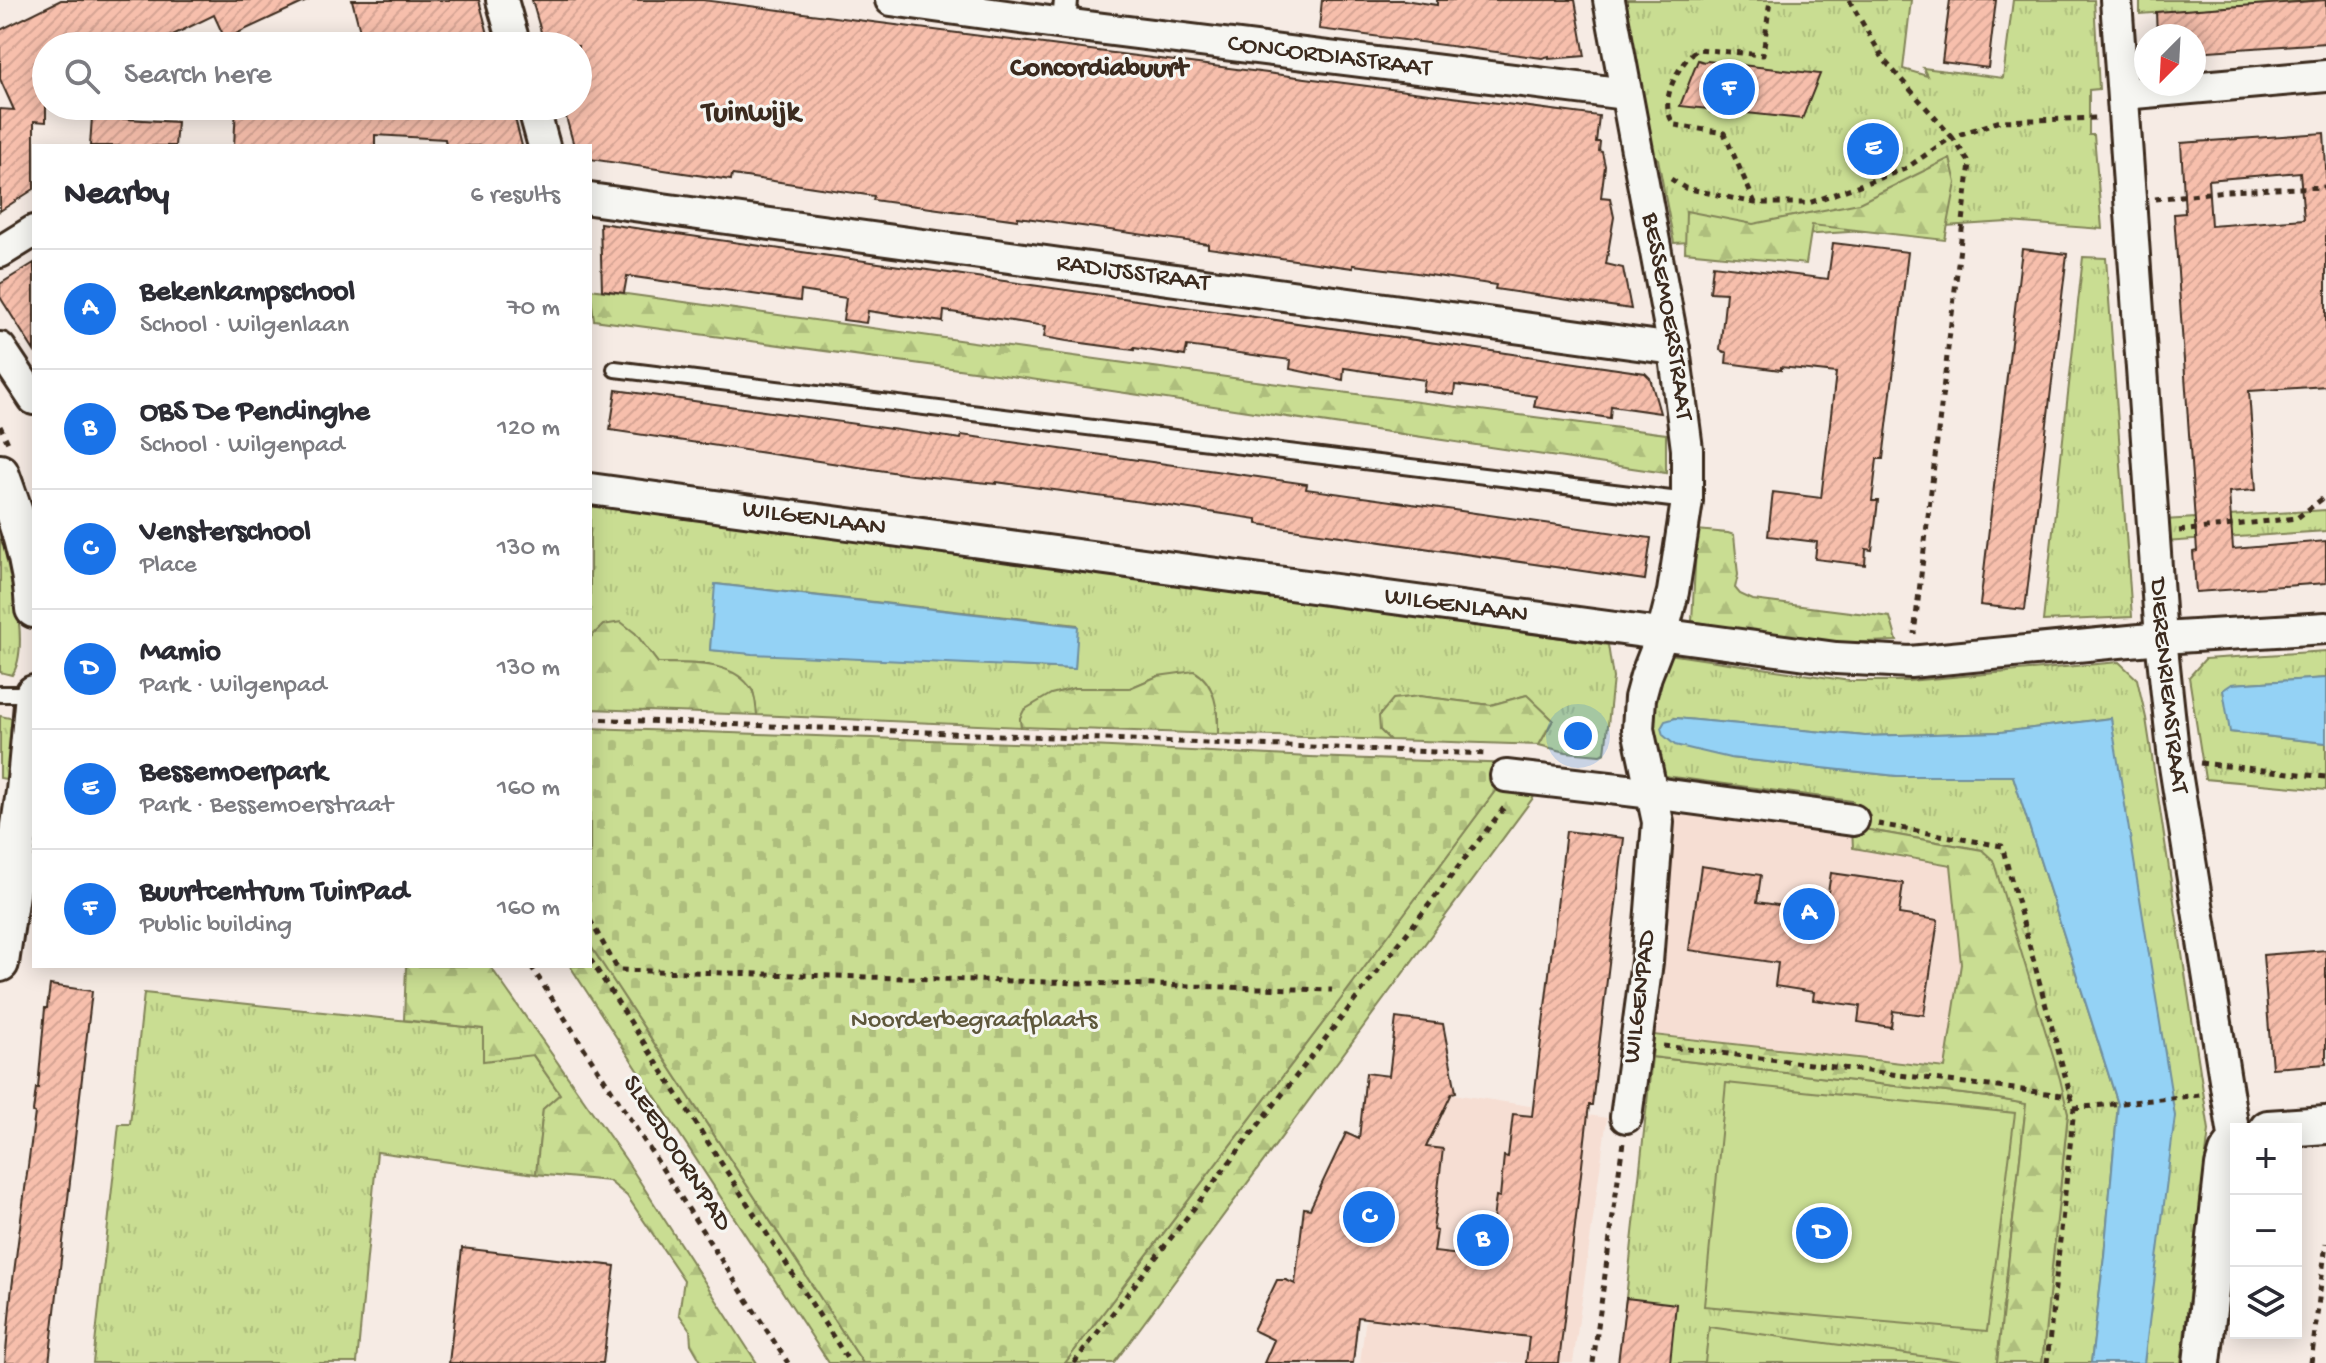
<!DOCTYPE html>
<html lang="en">
<head>
<meta charset="utf-8">
<style>
	body { margin:0; font-family:"Gochi Hand",sans-serif; background:#f7f7f7; color:#2b2b33 }
	.controls { position:absolute; right:24px; bottom:24px; display:grid; overflow:hidden; border-radius:0px; box-shadow:0 4px 20px #0003 }
	.controls button { width:72px; height:72px; display:grid; place-items:center; padding:0; border:0; border-bottom:2px solid #e1e1e2; background:#fff; color:#2b2b33; font:40px sans-serif }
	.compass { position:absolute; left:2134px; top:24px; width:72px; height:72px; border-radius:50%; background:#fff; box-shadow:0 4px 20px #0003; rotate:204deg }
	.you { position:absolute; left:1578px; top:736px; width:28px; height:28px; margin:-20px; border:6px solid #fff; border-radius:50%; background:#1a73e8; box-shadow:0 0 0 12px #1a73e833 }
	.badge { display:grid; place-items:center; width:52px; height:52px; border-radius:50%; background:#1a73e8; color:#fff; font-size:26px; font-weight:700 }
	.pin { position:absolute; translate:-50% -50%; border:4px solid #fff; box-shadow:0 2px 8px #0006 }
	.list { margin:0; padding:0; list-style:none }
	h2 { display:flex; justify-content:space-between; align-items:center; height:104px; margin:0; padding:0 32px; font-size:34px }
	h2 small { font-size:26px; font-weight:400; color:#7c7c81 }
	.list li { display:grid; grid-template-columns:52px 1fr auto; gap:24px; align-items:center; box-sizing:border-box; height:120px; padding:0 32px; border-top:2px solid #e1e1e2 }
	.list b { display:block; font-size:30px; white-space:nowrap }
	.list p { margin:0; font-size:26px; white-space:nowrap; color:#7c7c81 }
	.list em { font-size:26px; font-style:normal; color:#7c7c81 }
	.icon { flex:none; width:44px; height:44px; fill:none; stroke:currentColor; stroke-width:2; stroke-linecap:round; stroke-linejoin:round }
	.map { position:relative; flex:none; width:2326px; height:1363px; overflow:hidden }
	.search { position:absolute; background:#fff; box-shadow:0 4px 20px #0003; left:32px; top:32px; width:560px; height:88px; display:flex; align-items:center; gap:20px; box-sizing:border-box; padding:0 28px; border-radius:44px; color:#7c7c81; font-size:30px }
	.panel { position:absolute; background:#fff; box-shadow:0 4px 20px #0003; left:32px; top:144px; width:560px; height:824px; border-radius:0px }
	.map>svg:first-child { display:block }
	.built { fill:#f6ded3 }
	.grass { fill:url(#grass-tufts); stroke:#828458; stroke-width:2; fill-rule:evenodd }
	.forest { fill:url(#forest-firs); stroke:#828458; stroke-width:2 }
	.cemetery { fill:url(#cemetery-stones); stroke:#828458; stroke-width:2 }
	.pitch { fill:#c9dd92; stroke:#828458; stroke-width:2 }
	.water { fill:#94d2f5; stroke:#708f9f; stroke-width:2 }
	.building { fill:url(#building-hatch); stroke:#3b2a1e; stroke-width:2; fill-rule:evenodd }
	.lines { fill:none; stroke-linecap:round; stroke-linejoin:round }
	.service-casing { stroke:#3b2a1e; stroke-width:20 }
	.pedestrian-casing { stroke:#3b2a1e; stroke-width:28 }
	.minor-casing { stroke:#3b2a1e; stroke-width:36 }
	.tertiary-casing { stroke:#3b2a1e; stroke-width:42 }
	.path { stroke:#3b2a1e; stroke-width:5; stroke-dasharray:6 6; stroke-linecap:butt }
	.service { stroke:#f6f6f2; stroke-width:14 }
	.pedestrian { stroke:#f6f6f2; stroke-width:22 }
	.minor { stroke:#f6f6f2; stroke-width:30 }
	.tertiary { stroke:#f6f6f2; stroke-width:36 }
	.labels { text-anchor:middle; dominant-baseline:central; stroke-width:6; stroke-linejoin:round; paint-order:stroke }
	.street-label { font-size:26px; fill:#3b2a1e; stroke:#f6f6f2 }
	.park-label { font-size:26px; fill:#5e573b; stroke:#f6f6f2 }
	.neighbourhood-label { font-size:28px; font-weight:bold; fill:#3b2a1e; stroke:#f6f6f2 }
	.quarter-label { font-size:30px; font-weight:bold; fill:#3b2a1e; stroke:#f6f6f2 }
</style>
</head>
<body>
<div class="map">
<svg width="2326" height="1363" viewBox="0 0 2326 1363">
	<defs>
		<pattern id="grass-tufts" width="24" height="20" patternUnits="userSpaceOnUse" patternTransform="scale(2)"><rect width="24" height="20" fill="#c9dd92"/><path d="M3 7l-1-3M5 7V3M7 7l1-3M15 17l-1-3M17 17v-4M19 17l1-3" fill="none" stroke="#aebe7d"/></pattern>
		<pattern id="forest-firs" width="22" height="20" patternUnits="userSpaceOnUse" patternTransform="scale(2)"><rect width="22" height="20" fill="#c9dd92"/><path d="M5 1l3.5 6h-7zM16 11l3.5 6h-7z" fill="#aebe7d"/></pattern>
		<pattern id="cemetery-stones" width="16" height="16" patternUnits="userSpaceOnUse" patternTransform="scale(2)"><rect width="16" height="16" fill="#c9dd92"/><path d="M2 7V4a2 2 0 0 1 4 0v3zM10 15v-3a2 2 0 0 1 4 0v3z" fill="#aebe7d"/></pattern>
		<pattern id="building-hatch" width="6" height="6" patternUnits="userSpaceOnUse" patternTransform="scale(2)"><rect width="6" height="6" fill="#f7bfac"/><path d="M-1 1l2-2M0 6l6-6M5 7l2-2" fill="none" stroke="#d5a494"/></pattern>
	</defs>
	<rect width="100%" height="100%" fill="#f6ebe4"/>
	<filter id="ink" filterUnits="userSpaceOnUse"><feTurbulence type="fractalNoise" baseFrequency=".0125" numOctaves="2"/><feDisplacementMap in="SourceGraphic" scale="16" xChannelSelector="R" yChannelSelector="G"/><feConvolveMatrix kernelMatrix="1 2 1 2 8 2 1 2 1" color-interpolation-filters="sRGB"/></filter>
	<g filter="url(#ink)">
		<path class="built" d="M1668 808 1852 827 1854 848 1951 865 1961 964 1945 1068 1654 1035Z
			M1408 1087 1607 1118 1573 1363H1360L1393 1108Z"/>
		<path class="grass" d="M1625 0H1911L1903 69 1927 76 1923 68 2003 78 2013 0H2094L2099 89 2089 90V135H2094L2102 229 2008 222 1674 243 1658 159 1653 156Z
			M2140 0H2320L2140 14Z
			M2083 257 2106 258 2132 617 2043 621Z
			M590 495 968 549 1608 645 1613 678 1605 753 1600 755 1566 752 1539 745 1553 720 1526 695 1491 705 1419 696 1380 730 1390 740 1218 734V712L1158 676 1130 688H1074L1020 718 1021 727 757 715 753 691 707 664 658 663 635 633 590 638ZM716 584 1077 625 1075 669 710 650Z
			M2326 510V531L2165 542 2164 520Z
			M0 532C9 564 32 647 12 675L0 672Z
			M2326 651V678L2232 684 2230 732 2326 743V790L2205 779 2189 677 2205 659Z
			M1655 652 1850 681H1908L2119 662 2137 679 2146 718 2209 1130 2181 1363H2144L2148 1329 2111 718 2001 732 1865 736 1676 718 1730 758 1897 776H2013L2118 1104 2104 1256 2091 1363H2042L2068 1113 1982 850 1852 827 1853 801 1650 774Z
			M0 716 15 719 12 780 0 778Z
			M144 993 484 1029 532 1054 560 1094 543 1109 536 1174 377 1152 357 1363H93L119 1124H130Z
			M1652 1057 1988 1097 2026 1104 1997 1363H1619Z"/>
		<path class="forest" d="M1950 158 1956 183 1945 240 1812 225 1806 264 1685 252 1686 211 1753 224 1859 203Z
			M590 289 1248 380 1666 434V473L1003 375 594 320Z
			M1697 530 1728 533 1734 535 1738 575 1735 588 1740 594 1753 600 1890 617 1897 641 1835 643 1750 632 1692 621Z
			M621 622 635 633 658 663C689 664 733 659 752 690 756 697 756 708 757 715L590 709V638L603 625Z
			M1194 671C1216 683 1218 711 1218 734L1021 727 1020 718 1024 710 1051 694 1074 688H1130L1158 676Z
			M1527 695 1553 720 1539 745 1390 740 1380 730 1379 716 1393 699 1419 696 1491 705Z
			M1515 764 1550 775 1114 1363H1065L1338 1003Z
			M1852 827 1982 850 1993 860 2060 1079 2068 1113 2042 1363H1997L2026 1104 1988 1097 1652 1057 1654 1035 1945 1068 1961 964 1951 865 1853 848Z
			M590 945 863 1363H829L570 966H590Z
			M406 966H490L626 1160 757 1363H702L691 1344 690 1330 679 1314 684 1280 627 1196 609 1181 536 1174 543 1109 560 1094 533 1055 483 1061V1029L404 1020Z"/>
		<path class="cemetery" d="M590 728 1071 745 1310 757 1515 764 1338 1003 1065 1363H863L590 945Z"/>
		<path class="pitch" d="M1726 1083 2015 1113 1987 1331 1704 1306Z
			M1709 1327 1972 1363H1705Z"/>
		<path class="water" d="M715 584 1078 626 1075 669 752 654 710 650Z
			M2326 678V743L2230 732 2223 690 2232 684Z
			M1676 718 1865 736 2001 732 2111 718 2175 1116 2144 1363H2091L2104 1256 2118 1104 2013 776H1897L1730 758 1675 745 1663 735 1661 728 1665 721Z"/>
		<path class="building" d="M61 0H309L225 39 214 15 150 46H46V122L34 121V189L0 211V109L14 110 0 79V30Z
			M352 0H479L489 38 465 45 464 40 435 46H377L374 35 362 39Z
			M532 0H703L1599 116 1596 142H1600L1599 151 1602 152 1605 166 1601 197 1610 198 1614 217 1606 264 1623 268 1631 309 1495 289 1496 285 1410 272 1353 265V268L1316 263 1208 248V244L1047 221 1018 217V220L873 200 874 196 854 193 732 175 731 180 590 159V146H574L563 106H578V46H545Z
			M1322 0H1404L1437 5V0H1575L1585 56 1549 59V56L1542 58 1319 29Z
			M1950 0H1996L1988 68 1942 62Z
			M2326 0V43L2194 52V36H2157L2156 12Z
			M1698 60 1704 62 1707 61 1820 74 1802 119 1680 106Z
			M236 106H512L522 146H446L445 139 375 135V146H234Z
			M92 117 177 122 175 146H90Z
			M2324 133 2326 168V386L2249 391 2256 490 2229 492 2233 549 2326 541V583L2196 592 2193 552 2197 551 2174 214 2185 213 2181 143ZM2300 172 2304 219 2211 226 2208 180Z
			M600 223 1645 373 1650 378 1660 413 1611 406 1610 418 1534 407 1536 396 1514 393 1455 385 1454 395 1423 391 1425 380 1344 368 1343 380 1290 369 1291 360 1187 346 1185 356 1134 348V350L1067 341 1044 337 1046 326 944 311 943 322 868 311 866 323 843 320 846 298 801 291 800 301 627 276 624 293 602 290Z
			M1833 243 1908 252 1883 459H1877L1872 501H1878L1872 550 1866 549 1865 565 1815 559 1817 542 1768 536 1773 492 1821 498 1836 373 1781 367V370L1726 363 1727 353 1720 350 1726 293 1710 292 1713 265 1828 279Z
			M2022 249 2067 254 2025 610 1980 605Z
			M34 263V351L0 297V284Z
			M616 390 961 439 962 435 1307 484 1306 489 1651 538 1645 580 1257 524V519L1163 505 996 482V484L912 475 610 430Z
			M1566 831 1624 838 1592 1105H1589L1559 1363H1526L1529 1337 1358 1317 1353 1363H1264L1274 1340 1253 1330 1277 1280H1286L1295 1284 1304 1208 1310 1209 1346 1133 1359 1139 1366 1073 1389 1076 1396 1018 1443 1024 1456 1092 1452 1093 1426 1147 1443 1149 1433 1230 1437 1231 1434 1252 1485 1258 1488 1236 1491 1237 1496 1196 1500 1197 1504 1156 1508 1157 1513 1114 1532 1116Z
			M1701 866 1761 875 1757 902 1825 912 1831 873 1903 883 1899 914 1938 920 1924 1015 1893 1011 1891 1027 1858 1022 1860 1006 1813 1000 1814 992 1775 986 1778 963 1689 950Z
			M2326 950V1064L2272 1068 2263 955Z
			M50 985 92 991 49 1363H5L11 1295 35 1113 33 1112 36 1088H38L45 1008H47Z
			M462 1248 615 1266 603 1363H449Z
			M1626 1298 1676 1304 1670 1363H1618Z"/>
		<g class="lines">
			<defs>
				<path id="service" d="M615 369 1687 501
					M0 694H34"/>
				<path id="pedestrian" d="M1064 24 1066 0"/>
				<g id="minor">
					<path d="M502 0 515 46"/>
					<path id="s1" d="M891 0 1064 24 1626 94"/>
					<path id="s2" d="M1609 0 1674 349 1687 449V501L1673 592 1662 635 1646 676 1640 698 1638 729 1658 822 1647 962 1626 1117"/>
					<path id="s3" d="M2116 0 2161 638 2174 760 2235 1142"/>
					<path d="M2123 94 2326 76"/>
					<path d="M533 106 544 146"/>
					<path id="s4" d="M590 199 1674 349"/>
					<path d="M0 252 34 231"/>
					<path d="M0 348 34 399"/>
					<path id="s5" d="M590 489 1836 658 1910 662 2161 638 2326 628"/>
					<path d="M1506 776 1653 793 1853 820"/>
				</g>
				<path id="tertiary" d="M0 473C16 517 32 561 34 609
					M0 963 25 791 34 694
					M2268 1129 2326 1125
					M2202 1363 2224 1166 2228 1153 2236 1142"/>
			</defs>
			<use href="#service" class="service-casing"/>
			<use href="#pedestrian" class="pedestrian-casing"/>
			<use href="#minor" class="minor-casing"/>
			<use href="#tertiary" class="tertiary-casing"/>
			<path class="path" d="M1849 0 1884 60 1952 137 2000 121 2099 118
				M1671 179 1685 188 1755 203H1809L1905 169 1952 137 1970 163 1914 634
				M2155 199 2225 191 2326 187
				M1755 203 1724 133 1675 125C1656 104 1678 64 1697 49L1763 55 1770 0
				M0 426 9 445
				M2179 531 2297 518 2326 496
				M590 719 1488 754
				M2200 763 2326 777
				M1878 824 2002 846 2074 1108 2047 1363
				M590 920 618 970 1332 990
				M590 959 850 1363
				M531 966 788 1363
				M1663 1046 2071 1096
				M2074 1108 2200 1095
				M1074 1363 1507 804
				M1593 1363 1623 1142
				M2311 1363 2326 1243"/>
			<use href="#service" class="service"/>
			<use href="#pedestrian" class="pedestrian"/>
			<use href="#minor" class="minor"/>
			<use href="#tertiary" class="tertiary"/>
		</g>
	</g>
	<g class="labels">
		<g class="street-label">
			<text stroke="none"><textPath href="#s1" startOffset="442">CONCORDIASTRAAT</textPath></text>
			<text stroke="none"><textPath href="#s4" startOffset="548">RADIJSSTRAAT</textPath></text>
			<text stroke="none"><textPath href="#s2" startOffset="322">BESSEMOERSTRAAT</textPath></text>
			<text stroke="none"><textPath href="#s5" startOffset="226">WILGENLAAN</textPath></text>
			<text stroke="none"><textPath href="#s5" startOffset="874">WILGENLAAN</textPath></text>
			<text stroke="none"><textPath href="#s3" startOffset="688">DIERENRIEMSTRAAT</textPath></text>
			<text transform="translate(1641 997) rotate(-83)">WILGENPAD</text>
			<text transform="translate(676 1154) rotate(57)">SLEEDOORNPAD</text>
		</g>
		<g class="park-label">
			<text x="974" y="1021">Noorderbegraafplaats</text>
		</g>
		<g class="neighbourhood-label">
			<text x="1099" y="69">Concordiabuurt</text>
		</g>
		<g class="quarter-label">
			<text x="751" y="114">Tuinwijk</text>
		</g>
	</g>
</svg>
<div class="controls">
<button>+</button>
<button>−</button>
<button><svg class="icon" aria-label="layers" viewBox="0 0 24 24"><path d="M12 4l9 5-9 5-9-5zM3 14l9 5 9-5"/></svg></button>
</div>
<svg class="compass" viewBox="-18 -18 36 36"><path d="M0-13l5 13h-10z" fill="#e53935"/><path d="M0 13l5-13h-10z" fill="#7c7c81"/></svg>
<div class="you"></div>
<div class="pin badge" style="left:1809px;top:914px">A</div>
<div class="pin badge" style="left:1483px;top:1240px">B</div>
<div class="pin badge" style="left:1369px;top:1217px">C</div>
<div class="pin badge" style="left:1822px;top:1233px">D</div>
<div class="pin badge" style="left:1873px;top:149px">E</div>
<div class="pin badge" style="left:1729px;top:89px">F</div>
<div class="search"><svg class="icon" aria-label="search" viewBox="0 0 24 24"><circle cx="10" cy="10" r="6"/><path d="M15 15l6 6"/></svg>Search here</div>
<section class="panel">
<h2>Nearby<small>6 results</small></h2>
<ul class="list">
<li><span class="badge">A</span><div><b>Bekenkampschool</b><p>School · Wilgenlaan</p></div><em>70 m</em></li>
<li><span class="badge">B</span><div><b>OBS De Pendinghe</b><p>School · Wilgenpad</p></div><em>120 m</em></li>
<li><span class="badge">C</span><div><b>Vensterschool</b><p>Place</p></div><em>130 m</em></li>
<li><span class="badge">D</span><div><b>Mamio</b><p>Park · Wilgenpad</p></div><em>130 m</em></li>
<li><span class="badge">E</span><div><b>Bessemoerpark</b><p>Park · Bessemoerstraat</p></div><em>160 m</em></li>
<li><span class="badge">F</span><div><b>Buurtcentrum TuinPad</b><p>Public building</p></div><em>160 m</em></li>
</ul>
</section>
</div>
</body>
</html>
